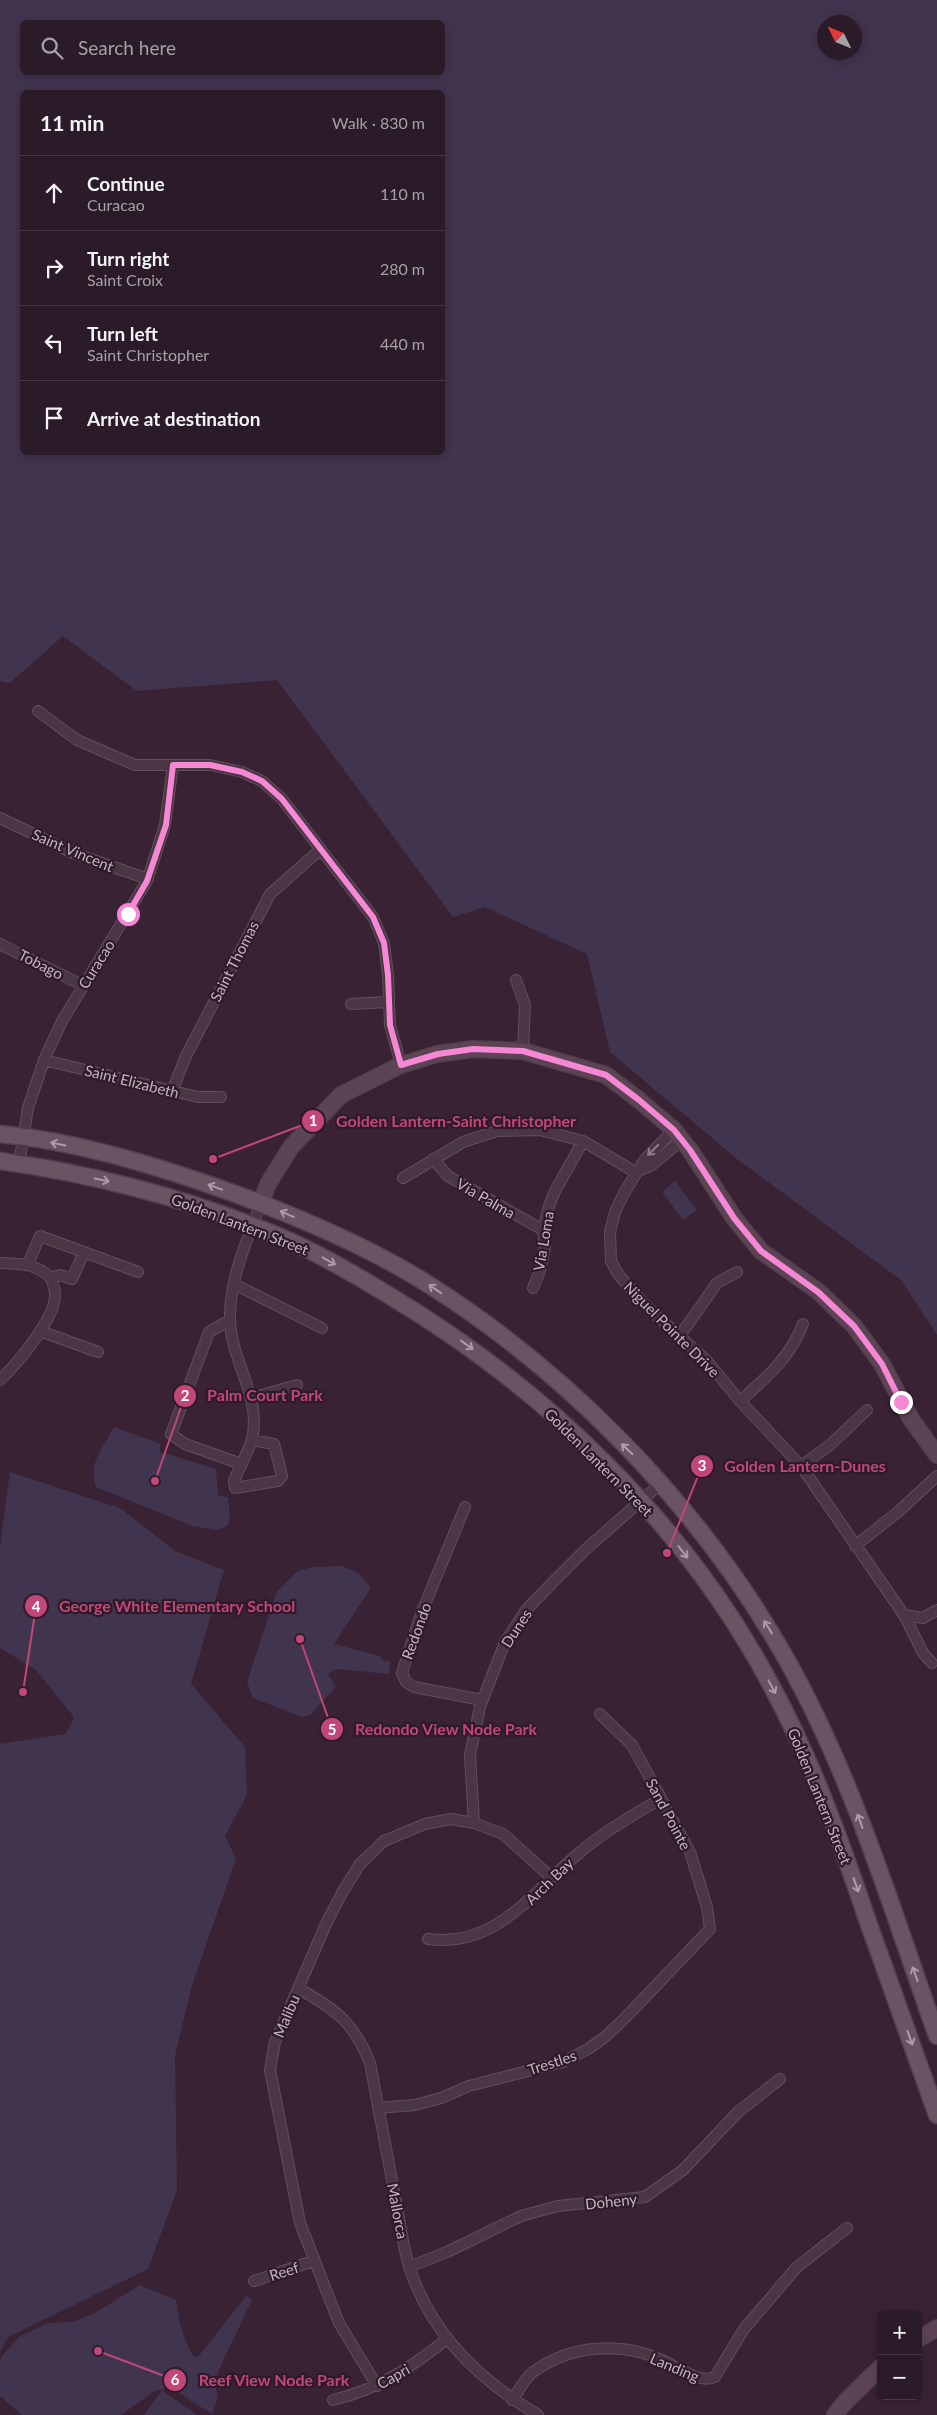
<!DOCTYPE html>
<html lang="en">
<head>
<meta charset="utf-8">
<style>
	body { margin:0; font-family:Lato,sans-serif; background:#372733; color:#f1f3f6 }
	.controls { position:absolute; right:15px; bottom:15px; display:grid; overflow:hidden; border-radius:8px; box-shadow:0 2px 8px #0003 }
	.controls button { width:45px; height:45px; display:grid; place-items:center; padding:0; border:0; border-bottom:1px solid #473844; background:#2b1a27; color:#f1f3f6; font:25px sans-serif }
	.compass { position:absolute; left:817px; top:15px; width:45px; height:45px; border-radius:50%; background:#2b1a27; box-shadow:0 2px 8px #0003; rotate:313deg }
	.stop { position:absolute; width:15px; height:15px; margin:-11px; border:4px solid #f587d5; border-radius:50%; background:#fff }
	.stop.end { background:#f587d5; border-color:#fff; box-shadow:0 1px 5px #0008 }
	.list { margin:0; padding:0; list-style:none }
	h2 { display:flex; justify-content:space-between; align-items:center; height:65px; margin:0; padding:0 20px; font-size:21px }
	h2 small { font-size:16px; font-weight:400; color:#a6a1a7 }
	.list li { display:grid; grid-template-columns:32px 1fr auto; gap:15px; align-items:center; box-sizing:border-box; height:75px; padding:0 20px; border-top:1px solid #473844 }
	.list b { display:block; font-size:19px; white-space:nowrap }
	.list p { margin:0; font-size:16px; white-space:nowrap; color:#a6a1a7 }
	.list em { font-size:16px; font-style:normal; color:#a6a1a7 }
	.icon { flex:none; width:28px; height:28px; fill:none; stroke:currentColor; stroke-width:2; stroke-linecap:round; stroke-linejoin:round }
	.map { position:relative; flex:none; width:937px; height:2415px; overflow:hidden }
	.search { position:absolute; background:#2b1a27; box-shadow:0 2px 8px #0003; left:20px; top:20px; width:425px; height:55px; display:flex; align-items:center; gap:12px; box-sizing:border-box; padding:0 18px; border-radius:8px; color:#a6a1a7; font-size:19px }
	.panel { position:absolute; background:#2b1a27; box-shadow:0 2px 8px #0003; left:20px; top:90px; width:425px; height:365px; border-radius:8px }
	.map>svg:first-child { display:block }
	.green { fill:#41344e; fill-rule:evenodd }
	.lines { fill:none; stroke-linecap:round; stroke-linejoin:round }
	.street-casing { stroke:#624e5c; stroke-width:12 }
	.secondary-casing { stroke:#533f4d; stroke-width:18 }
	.primary-casing { stroke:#533f4d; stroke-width:19 }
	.street { stroke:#4a3645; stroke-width:10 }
	.secondary { stroke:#5d4455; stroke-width:15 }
	.primary { stroke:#6a5464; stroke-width:16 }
	.oneway { stroke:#af9aa9 }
	.oneway2 { stroke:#8e7a89 }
	.route { stroke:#f587d5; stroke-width:6 }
	.labels { text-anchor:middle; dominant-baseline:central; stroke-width:4.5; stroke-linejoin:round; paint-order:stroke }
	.street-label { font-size:15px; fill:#c6b1c0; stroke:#2e1b29 }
	.leader { fill:none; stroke:#c34679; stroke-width:2 }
	.callout-dot { fill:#c34679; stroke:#2e1b29; stroke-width:2 }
	.mark-label { font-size:15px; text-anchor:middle; font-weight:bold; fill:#fff }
	.callout-label { font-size:16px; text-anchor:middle; font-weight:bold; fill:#c34679; stroke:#2e1b29; stroke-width:4.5; stroke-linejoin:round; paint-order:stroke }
</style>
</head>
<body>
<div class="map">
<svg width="937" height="2415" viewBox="0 0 937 2415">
	<rect width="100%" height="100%" fill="#392234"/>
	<path class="green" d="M0 0H937V1335L901 1280 737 1159 610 1052 587 954 485 907 453 917 277 680 137 691 63 636 10 683 0 681ZM22 22H442V72H22ZM824 22H854V52H824ZM22 92H442V452H22Z
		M675 1181 697 1210 683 1220 662 1192Z
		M114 1427 160 1444V1452L216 1469 218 1496 228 1497 230 1517 227 1526 216 1530 193 1526 96 1487C88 1461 103 1449 114 1427Z
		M10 1472 120 1508 175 1551 224 1570 191 1684 245 1747 247 1795 225 1836 236 1859 192 1985 175 2056 177 2190 148 2269 8 2337 0 2352V1744L66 1734 74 1717 36 1670 0 1648V1547Z
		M342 1566 358 1573 371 1588 334 1644 380 1656 382 1660 390 1662 389 1674 336 1669 328 1674 336 1687 310 1715 302 1717 253 1698 247 1682 277 1591 298 1571 312 1567Z
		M140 2285 176 2300C178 2320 183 2337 193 2356L198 2357 246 2296 252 2300 214 2380 218 2398 212 2414 170 2387 153 2392 121 2415H22L0 2396V2363L2 2356 20 2336 49 2323 71 2322 93 2314Z
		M162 2390 197 2415H144Z"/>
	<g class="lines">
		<defs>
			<path id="street" d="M38 711 77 740 135 765H210L242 772 262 781 282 799 373 917 384 943 388 975 390 1025 401 1065
				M0 818 73 853 148 879
				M0 944 82 985
				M516 980 525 1005 523 1051
				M351 1004 388 1002
				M44 1060 198 1097H221
				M172 1091 186 1056 270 894 321 849
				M674 1130 645 1159 624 1193 615 1212 610 1232 611 1261 618 1274 645 1305 707 1361 740 1401 801 1466 904 1615 923 1653 932 1663
				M433 1159 448 1176 543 1230
				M19 1164 28 1108 44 1060 62 1021 147 881 165 825 173 765
				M636 1172 652 1165 682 1140
				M403 1178 463 1142 497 1131 540 1130 583 1141 635 1172
				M0 1263C21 1264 35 1263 51 1278
				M28 1264 40 1236 138 1272
				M51 1278 60 1275 72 1279 84 1252
				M234 1284 322 1328
				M533 1288 540 1271 545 1247 543 1230 549 1206 555 1191 583 1141
				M230 1320 209 1332 171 1434 185 1444 241 1464
				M40 1331 98 1352
				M679 1337 717 1283 737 1272
				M0 1380C17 1364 57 1317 55 1293 55 1288 52 1282 51 1278
				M251 1398 297 1385
				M740 1401C767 1377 789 1359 803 1324
				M252 1440 274 1444 282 1476 278 1481 235 1488 234 1481C239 1468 248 1453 252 1439 262 1398 231 1361 230 1320 229 1280 247 1240 261 1203
				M801 1466 830 1445 867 1410
				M465 1507 421 1614 402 1673 406 1682 414 1687 482 1700
				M855 1546 898 1512 937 1476
				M904 1615 923 1618 937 1610
				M474 1823 470 1755 480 1707 505 1642 526 1610 554 1581 585 1550 660 1484
				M428 1939C497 1948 532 1892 578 1854 603 1832 632 1815 661 1799
				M298 1988C336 2010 353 2021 370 2063 378 2106 386 2149 394 2191 400 2220 403 2253 414 2280 437 2340 484 2383 538 2415
				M378 2108 415 2105 441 2098 469 2086 563 2062 588 2049 605 2037 626 2017 710 1929 707 1907 690 1852 632 1745 600 1714
				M409 2267 447 2252 521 2216 558 2206 645 2197 683 2170 738 2112 780 2079
				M254 2281 313 2261
				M377 2386 339 2323 300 2223 270 2070 275 2042 326 1924 343 1891 360 1864 384 1841 425 1824 451 1819 474 1823 503 1834 552 1878
				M333 2400C379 2389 410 2368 447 2339
				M512 2400C519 2391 524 2379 533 2372 570 2345 621 2341 662 2360 678 2367 698 2384 715 2377L744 2329 797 2267 847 2228"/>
			<path id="secondary" d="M261 1203 268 1184 291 1147 341 1095 401 1065 437 1054 473 1049 523 1051 606 1075 639 1100 674 1130 690 1150 734 1218 761 1251 819 1292 854 1326 882 1364 911 1419 937 1455
				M918 2339 937 2328
				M835 2415 845 2402 881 2367"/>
			<path id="primary" d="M0 1134C73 1141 147 1163 216 1187 290 1213 365 1244 431 1286 569 1374 694 1502 777 1643 849 1764 890 1904 937 2036
				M0 1161C98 1175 191 1199 283 1238 320 1254 356 1275 390 1296 547 1390 686 1524 772 1687 812 1761 840 1839 867 1919 890 1984 914 2050 937 2115"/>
		</defs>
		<use href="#street" class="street-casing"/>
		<use href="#secondary" class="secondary-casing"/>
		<use href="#primary" class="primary-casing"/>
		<use href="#street" class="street"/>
		<use href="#secondary" class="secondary"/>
		<use href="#primary" class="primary"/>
	</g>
	<defs><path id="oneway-shaft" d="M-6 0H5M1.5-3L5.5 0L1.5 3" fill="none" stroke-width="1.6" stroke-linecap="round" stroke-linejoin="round" transform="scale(1.25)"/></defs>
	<g class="oneway">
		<use href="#oneway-shaft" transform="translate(58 1144) rotate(-168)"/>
		<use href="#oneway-shaft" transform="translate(102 1180) rotate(11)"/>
		<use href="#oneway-shaft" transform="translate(215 1187) rotate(-160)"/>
		<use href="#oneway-shaft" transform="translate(287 1214) rotate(-156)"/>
		<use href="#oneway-shaft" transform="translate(329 1261) rotate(29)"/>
		<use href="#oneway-shaft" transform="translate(435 1289) rotate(-146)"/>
		<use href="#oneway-shaft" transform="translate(467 1345) rotate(36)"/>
		<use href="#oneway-shaft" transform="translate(627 1449) rotate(-136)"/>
		<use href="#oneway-shaft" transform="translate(683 1552) rotate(52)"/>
		<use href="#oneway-shaft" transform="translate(768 1627) rotate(-122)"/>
		<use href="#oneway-shaft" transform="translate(772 1687) rotate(62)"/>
		<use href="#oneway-shaft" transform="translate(860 1821) rotate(-110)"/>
		<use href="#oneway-shaft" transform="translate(856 1885) rotate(71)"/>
		<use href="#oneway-shaft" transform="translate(915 1974) rotate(-110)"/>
		<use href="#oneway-shaft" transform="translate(910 2038) rotate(70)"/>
	</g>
	<use class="oneway2" href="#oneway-shaft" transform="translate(653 1150) rotate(135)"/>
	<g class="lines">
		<path class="route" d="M128 914 147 881 166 825 173 765H210L242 772 262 781 282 799 373 917 384 943 388 975 390 1025 401 1065 438 1054 473 1049 523 1051 606 1075 639 1100 674 1130 690 1150 734 1218 761 1251 818 1292 854 1326 882 1364 901 1402"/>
	</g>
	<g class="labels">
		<g class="street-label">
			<text transform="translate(73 850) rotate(23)">Saint Vincent</text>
			<text transform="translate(234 961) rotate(-63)">Saint Thomas</text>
			<text transform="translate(41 964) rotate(27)">Tobago</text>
			<text transform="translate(96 964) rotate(-58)">Curacao</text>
			<text transform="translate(132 1081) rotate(14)">Saint Elizabeth</text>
			<text transform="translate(486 1198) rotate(30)">Via Palma</text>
			<text transform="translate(240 1224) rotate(21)">Golden Lantern Street</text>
			<text transform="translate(543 1241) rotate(-80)">Via Loma</text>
			<text transform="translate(672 1329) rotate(45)">Niguel Pointe Drive</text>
			<text transform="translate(599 1462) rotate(45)">Golden Lantern Street</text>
			<text transform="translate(516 1628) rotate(-57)">Dunes</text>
			<text transform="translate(416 1631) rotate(-70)">Redondo</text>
			<text transform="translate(820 1796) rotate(68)">Golden Lantern Street</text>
			<text transform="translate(669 1814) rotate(62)">Sand Pointe</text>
			<text transform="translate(549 1881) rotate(-44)">Arch Bay</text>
			<text transform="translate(286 2016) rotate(-67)">Malibu</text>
			<text transform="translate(552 2062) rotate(-18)">Trestles</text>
			<text transform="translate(611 2201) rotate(-6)">Doheny</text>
			<text transform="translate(398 2211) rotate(79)">Mallorca</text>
			<text transform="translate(284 2271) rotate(-18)">Reef</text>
			<text transform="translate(675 2367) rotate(23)">Landing</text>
			<text transform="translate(393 2376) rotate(-29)">Capri</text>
		</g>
	</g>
	<path class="leader" d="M213 1159L313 1121M155 1481L185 1396M667 1553L702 1466M23 1692L36 1606M300 1639L332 1729M98 2351L175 2380"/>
	<g class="callout-dot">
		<circle cx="213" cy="1159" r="5"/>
		<circle cx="155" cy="1481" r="5"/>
		<circle cx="667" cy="1553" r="5"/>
		<circle cx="23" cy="1692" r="5"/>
		<circle cx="300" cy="1639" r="5"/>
		<circle cx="98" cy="2351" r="5"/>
		<circle cx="313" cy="1121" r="12"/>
		<circle cx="185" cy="1396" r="12"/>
		<circle cx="702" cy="1466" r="12"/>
		<circle cx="36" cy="1606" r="12"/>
		<circle cx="332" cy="1729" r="12"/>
		<circle cx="175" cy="2380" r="12"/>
	</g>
	<g class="mark-label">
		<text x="313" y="1126">1</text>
		<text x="185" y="1401">2</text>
		<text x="702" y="1471">3</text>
		<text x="36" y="1612">4</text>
		<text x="332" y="1735">5</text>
		<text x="175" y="2385">6</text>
	</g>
	<g class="callout-label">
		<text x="456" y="1127">Golden Lantern-Saint Christopher</text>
		<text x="265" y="1401">Palm Court Park</text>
		<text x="805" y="1472">Golden Lantern-Dunes</text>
		<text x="177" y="1612">George White Elementary School</text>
		<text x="446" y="1735">Redondo View Node Park</text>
		<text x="274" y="2386">Reef View Node Park</text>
	</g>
</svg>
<div class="controls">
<button>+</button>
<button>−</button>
</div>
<svg class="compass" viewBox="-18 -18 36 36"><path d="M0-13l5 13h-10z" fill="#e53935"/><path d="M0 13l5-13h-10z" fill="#a6a1a7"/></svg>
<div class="stop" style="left:128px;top:914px"></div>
<div class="stop end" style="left:901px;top:1402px"></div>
<div class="search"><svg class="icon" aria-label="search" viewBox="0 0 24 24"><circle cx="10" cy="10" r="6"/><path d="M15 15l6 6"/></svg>Search here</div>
<section class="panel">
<h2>11 min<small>Walk · 830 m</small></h2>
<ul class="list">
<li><svg class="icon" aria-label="ahead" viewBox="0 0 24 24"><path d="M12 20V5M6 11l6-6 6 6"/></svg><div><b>Continue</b><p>Curacao</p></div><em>110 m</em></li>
<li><svg class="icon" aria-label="right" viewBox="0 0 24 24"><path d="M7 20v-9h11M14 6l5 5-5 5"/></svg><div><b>Turn right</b><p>Saint Croix</p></div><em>280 m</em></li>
<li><svg class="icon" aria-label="left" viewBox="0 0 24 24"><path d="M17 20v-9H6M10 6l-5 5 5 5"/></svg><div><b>Turn left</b><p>Saint Christopher</p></div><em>440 m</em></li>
<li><svg class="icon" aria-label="arrive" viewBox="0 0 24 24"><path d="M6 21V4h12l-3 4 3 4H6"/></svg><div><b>Arrive at destination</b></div></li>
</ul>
</section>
</div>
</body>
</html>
